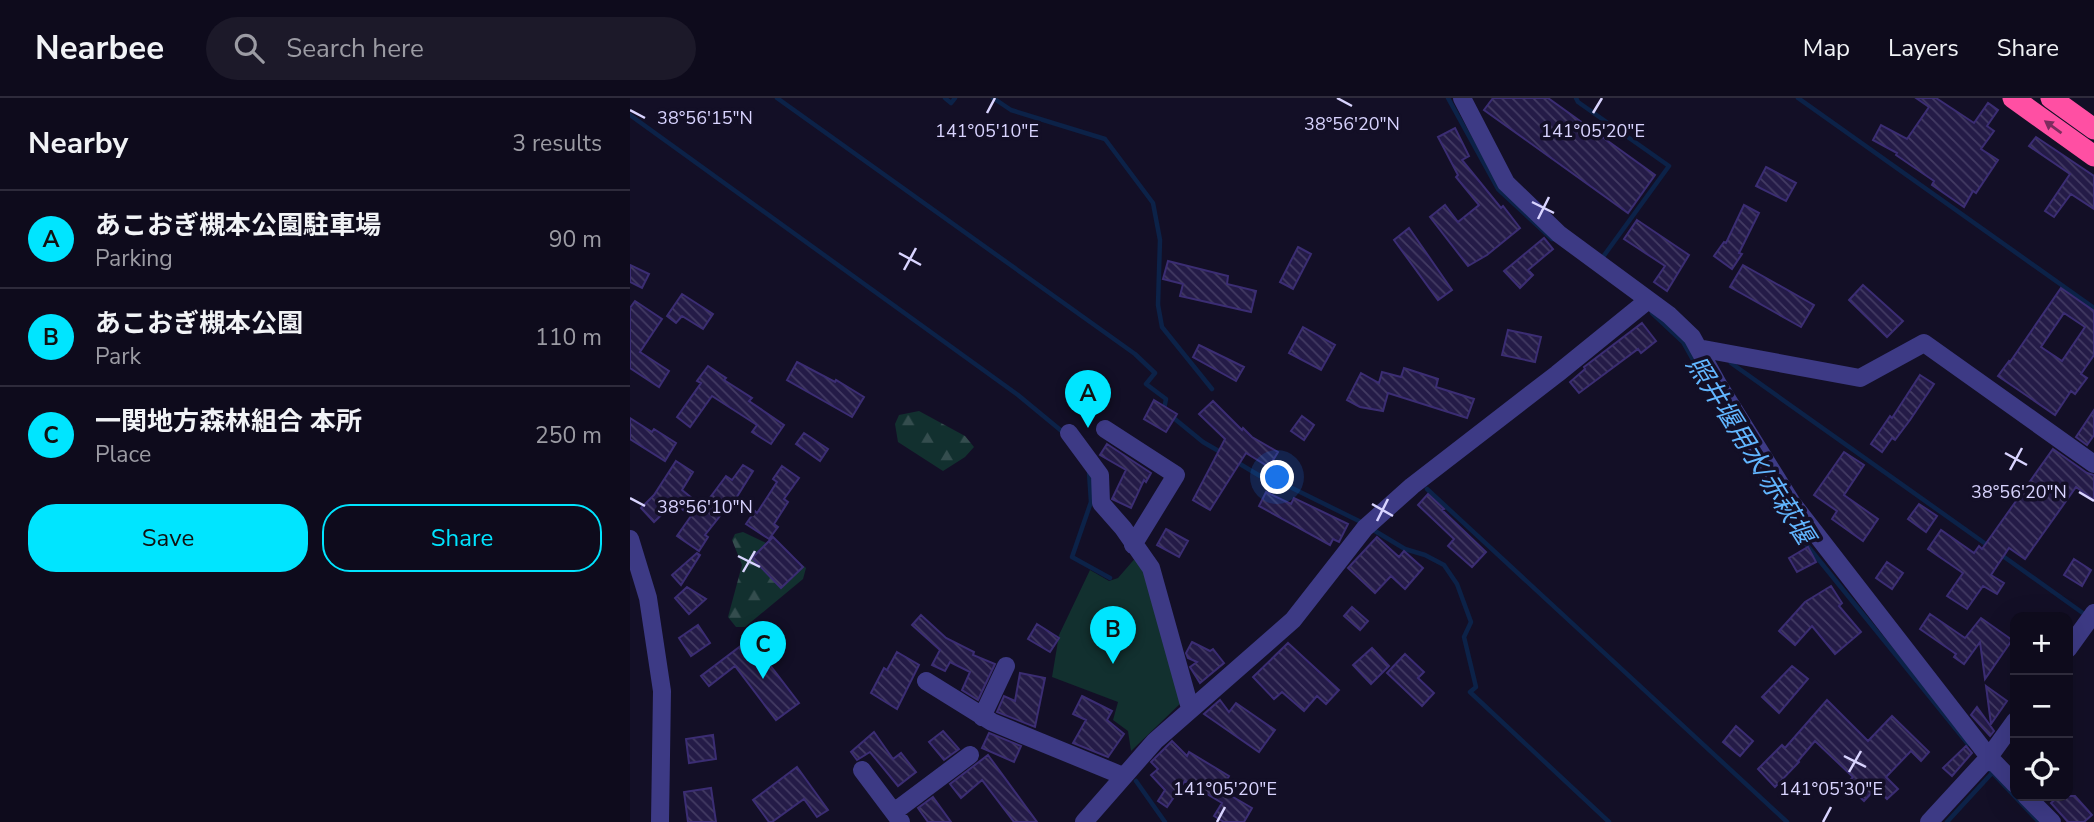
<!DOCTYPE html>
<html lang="en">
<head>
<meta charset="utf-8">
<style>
	body { margin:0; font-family:"Nunito Sans","Noto Sans JP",sans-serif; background:#1c1929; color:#f1f3f6 }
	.controls { position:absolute; right:21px; bottom:21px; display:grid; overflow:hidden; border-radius:14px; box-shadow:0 7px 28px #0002 }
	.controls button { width:63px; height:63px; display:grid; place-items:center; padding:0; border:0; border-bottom:2px solid #2e2b3b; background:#0e0b1c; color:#f1f3f6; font:35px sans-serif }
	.you { position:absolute; left:648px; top:380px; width:24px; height:24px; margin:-18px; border:5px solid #fff; border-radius:50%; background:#1a73e8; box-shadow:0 0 0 10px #1a73e833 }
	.badge { display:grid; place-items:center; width:46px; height:46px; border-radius:50%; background:#00e5ff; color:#111; font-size:23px; font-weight:700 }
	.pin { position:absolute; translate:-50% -58px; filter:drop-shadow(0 2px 4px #0008) }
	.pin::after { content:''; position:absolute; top:37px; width:24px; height:21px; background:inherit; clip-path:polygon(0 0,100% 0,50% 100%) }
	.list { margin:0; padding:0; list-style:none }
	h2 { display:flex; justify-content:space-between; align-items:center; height:91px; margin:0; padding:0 28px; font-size:30px }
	h2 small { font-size:23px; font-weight:400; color:#9b9ba3 }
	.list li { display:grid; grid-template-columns:46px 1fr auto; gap:21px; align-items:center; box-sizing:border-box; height:98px; padding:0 28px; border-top:2px solid #2e2b3b }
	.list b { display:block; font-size:26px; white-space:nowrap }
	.list p { margin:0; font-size:23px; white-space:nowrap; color:#9b9ba3 }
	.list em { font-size:23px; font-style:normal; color:#9b9ba3 }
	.actions { display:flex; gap:14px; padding:21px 28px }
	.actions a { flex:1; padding:16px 0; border:2px solid #00e5ff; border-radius:28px; text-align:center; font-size:24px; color:#00e5ff }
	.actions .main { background:#00e5ff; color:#111 }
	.icon { flex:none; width:38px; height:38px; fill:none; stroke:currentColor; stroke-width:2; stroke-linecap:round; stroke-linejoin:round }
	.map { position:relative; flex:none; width:1464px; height:724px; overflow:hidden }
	header { display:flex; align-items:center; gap:42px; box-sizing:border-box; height:98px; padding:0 35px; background:#0e0b1c; border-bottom:2px solid #2e2b3b }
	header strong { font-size:33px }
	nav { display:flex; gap:38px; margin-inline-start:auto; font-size:24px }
	.search { width:490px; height:63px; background:#1c1929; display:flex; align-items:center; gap:18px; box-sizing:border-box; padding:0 24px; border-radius:38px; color:#9b9ba3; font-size:26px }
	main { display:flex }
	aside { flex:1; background:#0e0b1c }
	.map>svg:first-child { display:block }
	.forest { fill:url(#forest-firs) }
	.green { fill:#12302f }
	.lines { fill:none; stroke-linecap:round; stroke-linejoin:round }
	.stream { stroke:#0c2248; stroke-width:4.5 }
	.building { fill:url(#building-back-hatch); stroke:#3b2d73; stroke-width:2; fill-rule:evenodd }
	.minor { stroke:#3d3a85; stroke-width:18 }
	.highway { stroke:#ff4fa3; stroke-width:21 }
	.oneway { fill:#7d2c5e }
	.ticks { fill:none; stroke:#d9d4ff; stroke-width:2.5 }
	.labels { text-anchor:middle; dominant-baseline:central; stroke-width:7; stroke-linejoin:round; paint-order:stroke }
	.water-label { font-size:26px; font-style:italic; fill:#62b6ff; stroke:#130f26 }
	.ticks-label { font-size:18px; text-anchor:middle; fill:#d9d4ff; stroke:#130f26; stroke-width:7; stroke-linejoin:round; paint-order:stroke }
</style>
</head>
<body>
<header>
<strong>Nearbee</strong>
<div class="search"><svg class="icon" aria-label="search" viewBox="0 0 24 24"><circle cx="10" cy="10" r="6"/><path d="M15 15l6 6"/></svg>Search here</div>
<nav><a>Map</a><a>Layers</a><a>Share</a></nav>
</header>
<main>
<aside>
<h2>Nearby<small>3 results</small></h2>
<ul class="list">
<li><span class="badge">A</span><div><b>あこおぎ槻本公園駐車場</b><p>Parking</p></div><em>90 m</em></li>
<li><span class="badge">B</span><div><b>あこおぎ槻本公園</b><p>Park</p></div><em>110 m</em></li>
<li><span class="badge">C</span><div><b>一関地方森林組合 本所</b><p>Place</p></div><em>250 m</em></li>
</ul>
<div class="actions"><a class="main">Save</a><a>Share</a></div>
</aside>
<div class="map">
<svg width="1464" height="724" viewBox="0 0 1464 724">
	<defs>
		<pattern id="forest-firs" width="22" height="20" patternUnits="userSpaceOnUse" patternTransform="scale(1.75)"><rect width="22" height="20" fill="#12302f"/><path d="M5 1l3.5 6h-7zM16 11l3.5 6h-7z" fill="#344d4e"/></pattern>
		<pattern id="building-back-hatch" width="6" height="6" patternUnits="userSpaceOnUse" patternTransform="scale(1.75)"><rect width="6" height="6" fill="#241b47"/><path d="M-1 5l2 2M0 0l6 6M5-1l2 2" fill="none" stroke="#433b63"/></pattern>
	</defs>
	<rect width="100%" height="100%" fill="#130f26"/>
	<path class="forest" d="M289 313 335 338 344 349 335 359 313 373 268 344 265 326 269 317Z
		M113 434 159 456 176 470 173 481 115 529H106L98 519 112 467 102 442 105 436Z"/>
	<path class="green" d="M508 457 554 602 501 653 498 633 483 622 488 604 422 579 429 537 460 472 479 483 488 480Z"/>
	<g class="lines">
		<path class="stream" d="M147 0 505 256 525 275 516 286 536 301 534 311
			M315 0 321 5 325 0
			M363 0 381 12 475 41 523 105 530 142 528 207 532 229 582 291
			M818 0 868 91 922 141
			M946 0 948 4 1039 68 970 163
			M1168 0 1464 210
			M0 17 388 297 434 335
			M1022 215 1053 244 1114 353 1163 430 1338 646
			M1101 265 1360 449
			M540 317 573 344 592 355
			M605 363 630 378 662 390 733 425
			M459 374 461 404 442 459 480 480
			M797 391 1157 724
			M740 430 775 451 795 457 814 467 827 486 841 524 834 539 846 589 840 594 979 724
			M1370 456 1457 518
			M1357 669 1409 724
			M506 683 535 724
			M1317 724 1362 675"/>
	</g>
	<path class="building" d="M863 0H918L1025 77 998 115 854 12Z
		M1286 0H1306L1344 25 1358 5 1368 12 1357 28 1364 33 1351 51 1368 62 1346 95 1343 93 1334 109 1302 87 1304 83 1266 57 1267 55 1243 42 1251 27 1277 41 1299 9Z
		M825 30 839 58 832 62 871 110 873 108 890 130 857 157 838 168 800 119 815 107 828 124 849 107 826 79 828 77 808 39Z
		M1406 39 1464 78V111L1441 96 1424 119 1415 113 1440 76 1399 48Z
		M1136 69 1166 85 1156 103 1126 88Z
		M1114 107 1129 115 1109 155 1112 156 1102 171 1084 158 1094 144 1096 145Z
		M1007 122 1059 157 1037 193 1024 184 1035 168 994 141Z
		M779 130 822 192 808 202 764 142Z
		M914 140 923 151 898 172 903 177 890 190 874 173Z
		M668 149 681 156 663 191 650 184Z
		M538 163 598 178 597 186 626 193 621 214 550 198 553 186 533 181Z
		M0 167 19 176 12 190 0 184Z
		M1113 167 1184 207 1171 229 1100 189Z
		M1233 187 1273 223 1257 239 1219 202Z
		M1431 190 1464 213V257L1451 276 1457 280 1445 296 1441 293 1425 317 1368 278 1379 263 1380 264ZM1434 215 1455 229 1432 263 1411 249Z
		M52 196 83 216 73 231 52 218 46 225 37 218Z
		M5 203 32 221 10 254 39 273 29 289 0 270V210Z
		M1012 225 1026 243 1011 255 1008 251 949 295 940 284 955 271 954 269Z
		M673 229 705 247 691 272 659 255Z
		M878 232 911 239 905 264 872 257Z
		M569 247 614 269 606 283 563 259Z
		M167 264 205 284 206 282 234 299 222 319 157 282Z
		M78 268 96 280 94 282 122 300 119 303 154 327 141 346 122 334 127 327 82 298 60 329 47 319 71 285 67 283Z
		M774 270 808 281 806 289 844 301 837 320 758 295 753 313 730 309 717 302 731 275 749 285 752 274 771 279Z
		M1290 277 1304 286 1280 322 1265 342 1262 340 1252 354 1241 346 1260 318 1262 320Z
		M524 302 547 316 536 334 514 321Z
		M583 303 612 332 613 330 622 339 648 354 639 369 616 355 580 412 563 402 595 341 569 316Z
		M1464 312V337L1457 347 1446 339Z
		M672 318 684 327 674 342 661 333Z
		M0 320 22 334 24 331 46 345 35 363 0 341Z
		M174 335 198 351 190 363 166 346Z
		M477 346 521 375 516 384 514 382 501 410 482 401 496 372 470 357Z
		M1423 351 1457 375 1464 377V402L1446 389 1395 461 1379 450 1361 477 1374 485 1367 496 1353 488 1337 511 1317 498 1333 475 1298 451 1311 432 1344 455 1349 448 1352 451Z
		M1214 354 1234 367 1214 397 1248 421 1233 443 1202 421 1207 413 1184 397Z
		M46 363 63 374 52 392 73 409 96 378 102 382 113 367 123 373 98 413H94L75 437 78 439 69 453 47 438 61 418 44 405 24 424 11 410 24 397Z
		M152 368 169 380 154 401 158 404 144 426 148 429 139 441 116 426 125 413 127 415 147 384 143 381Z
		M636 394 661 406 664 400 718 426 709 444 703 441 700 447 629 408Z
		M798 396 814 411 812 412 856 454 842 469 818 448 824 441 788 407Z
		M1289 406 1307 418 1296 434 1278 421Z
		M536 431 558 443 549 459 527 447Z
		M143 439 173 469 151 490 122 460Z
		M747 439 769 459 774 453 793 470 775 491 761 478 745 495 718 470Z
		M1178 449 1186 464 1167 474 1159 460Z
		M67 455 70 457 51 487 42 477Z
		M1444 461 1461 472 1452 488 1434 477Z
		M1257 464 1273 475 1262 491 1246 480Z
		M1201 488 1212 505 1209 508 1231 534 1205 556 1182 528 1165 547 1149 533 1175 504Z
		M57 489 76 501 59 516 45 500Z
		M722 509 738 523 730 532 714 518Z
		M1300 516 1335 540 1351 520 1382 542 1355 581 1350 544 1334 566 1324 559 1326 556 1290 531Z
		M291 517 316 540 344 554 343 557 365 566 348 602 332 592 340 574 320 564 315 573 302 567 310 552 282 527Z
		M407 526 429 540 420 554 398 541Z
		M68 527 80 545 61 558 49 540Z
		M120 541 169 605 146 622 105 568 79 588 71 578Z
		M562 544 580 553 583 551 594 565 570 585 560 569 567 564 558 560 556 555Z
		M658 545 709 592 696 606 687 598 674 613 652 594 644 601 623 579Z
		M742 550 759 568 741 586 723 567Z
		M267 554 289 567 267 611 241 595 254 570 257 572Z
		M775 556 794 574 788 580 804 595 792 608 757 575Z
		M1162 568 1178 581 1149 615 1132 599Z
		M390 575 415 580 405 629 367 614 374 598 385 603Z
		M1356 588 1377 603 1361 626Z
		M452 598 482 613 477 622 494 636 478 659 443 645 456 622 443 616Z
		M590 602 599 614 606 605 645 632 629 654 574 616Z
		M1197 602 1238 643 1262 618 1299 654 1291 663 1281 653 1256 679 1268 691 1257 701 1246 690 1234 703 1216 686 1223 679 1185 643 1168 663 1169 664 1145 689 1128 671 1152 647 1155 650Z
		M1347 609 1364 633 1360 638 1341 617Z
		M1106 628 1123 643 1110 658 1093 644Z
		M313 633 329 651 314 662 299 644Z
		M244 634 263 661 271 655 286 674 268 688 240 654 227 662 221 654Z
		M359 635 391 648 384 664 352 650Z
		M83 637 86 661 59 665 56 641Z
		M542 643 557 658 559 654 599 678 591 692 622 710 614 724H594L584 718 592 705 555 683 537 709 528 703 535 692 521 677 528 671 521 664Z
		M1336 648 1342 655 1322 678 1313 670Z
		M358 657 407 724H384L352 682 331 700 320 686Z
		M167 669 198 712 187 719 174 701 142 724H139L123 702Z
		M81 690 86 724H58L54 694Z
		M1429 698H1445L1462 717 1454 724H1438L1421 705Z
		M303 699 321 724H298L288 710Z"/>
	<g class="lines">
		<path class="minor" d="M832 0 876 85 929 136 1039 217 1062 239 1089 288 1162 405 1359 659 1385 686
			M1068 250 1230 280 1294 245 1464 366
			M475 331 546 377 503 447
			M439 335 470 377 471 405 493 430 521 470 560 610
			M0 441 18 500 32 593 30 724
			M1438 551 1464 515
			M296 583 362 624 493 678
			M352 619 376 568
			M232 672 271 724
			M1396 698 1422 724
			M264 714 340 657
			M454 724 525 643 663 522 735 430 782 388 927 276 1017 203
			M1299 724 1359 659 1385 623"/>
		<path class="highway" d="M1383 0 1464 58
			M1421 0 1464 31"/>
	</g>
	<defs><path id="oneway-solid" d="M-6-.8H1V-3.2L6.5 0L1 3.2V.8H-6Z" transform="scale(1.75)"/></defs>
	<use class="oneway" href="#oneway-solid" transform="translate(1423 29) rotate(-144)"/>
	<path class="ticks" d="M707 0 722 8M0 12 15 20M357 15 365 0M963 15 972 0M902 104 924 115M908 121 919 99M269 155 291 167M274 172 286 150M1375 355 1397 367M1380 372 1392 350M1449 394 1464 403M0 400 15 408M742 406 763 418M747 423 758 401M108 458 130 469M113 474 125 453M1214 658 1236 669M1219 674 1231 653M587 724 595 709M1193 724 1201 709"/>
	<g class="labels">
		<g class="water-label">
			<text transform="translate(1120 352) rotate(58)">照井堰用水/赤萩堰</text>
		</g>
	</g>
	<g class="ticks-label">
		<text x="75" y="26">38°56'15"N</text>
		<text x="722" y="32">38°56'20"N</text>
		<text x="357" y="39">141°05'10"E</text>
		<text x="963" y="39">141°05'20"E</text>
		<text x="1389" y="400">38°56'20"N</text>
		<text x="75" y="415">38°56'10"N</text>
		<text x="595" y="697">141°05'20"E</text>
		<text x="1201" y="697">141°05'30"E</text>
	</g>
</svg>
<div class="controls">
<button>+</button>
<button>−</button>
<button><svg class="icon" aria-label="locate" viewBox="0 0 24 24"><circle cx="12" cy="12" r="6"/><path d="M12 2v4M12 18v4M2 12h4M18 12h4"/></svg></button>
</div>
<div class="you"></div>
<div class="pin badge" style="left:458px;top:330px">A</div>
<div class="pin badge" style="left:483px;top:566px">B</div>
<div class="pin badge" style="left:133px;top:581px">C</div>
</div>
</main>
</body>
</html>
